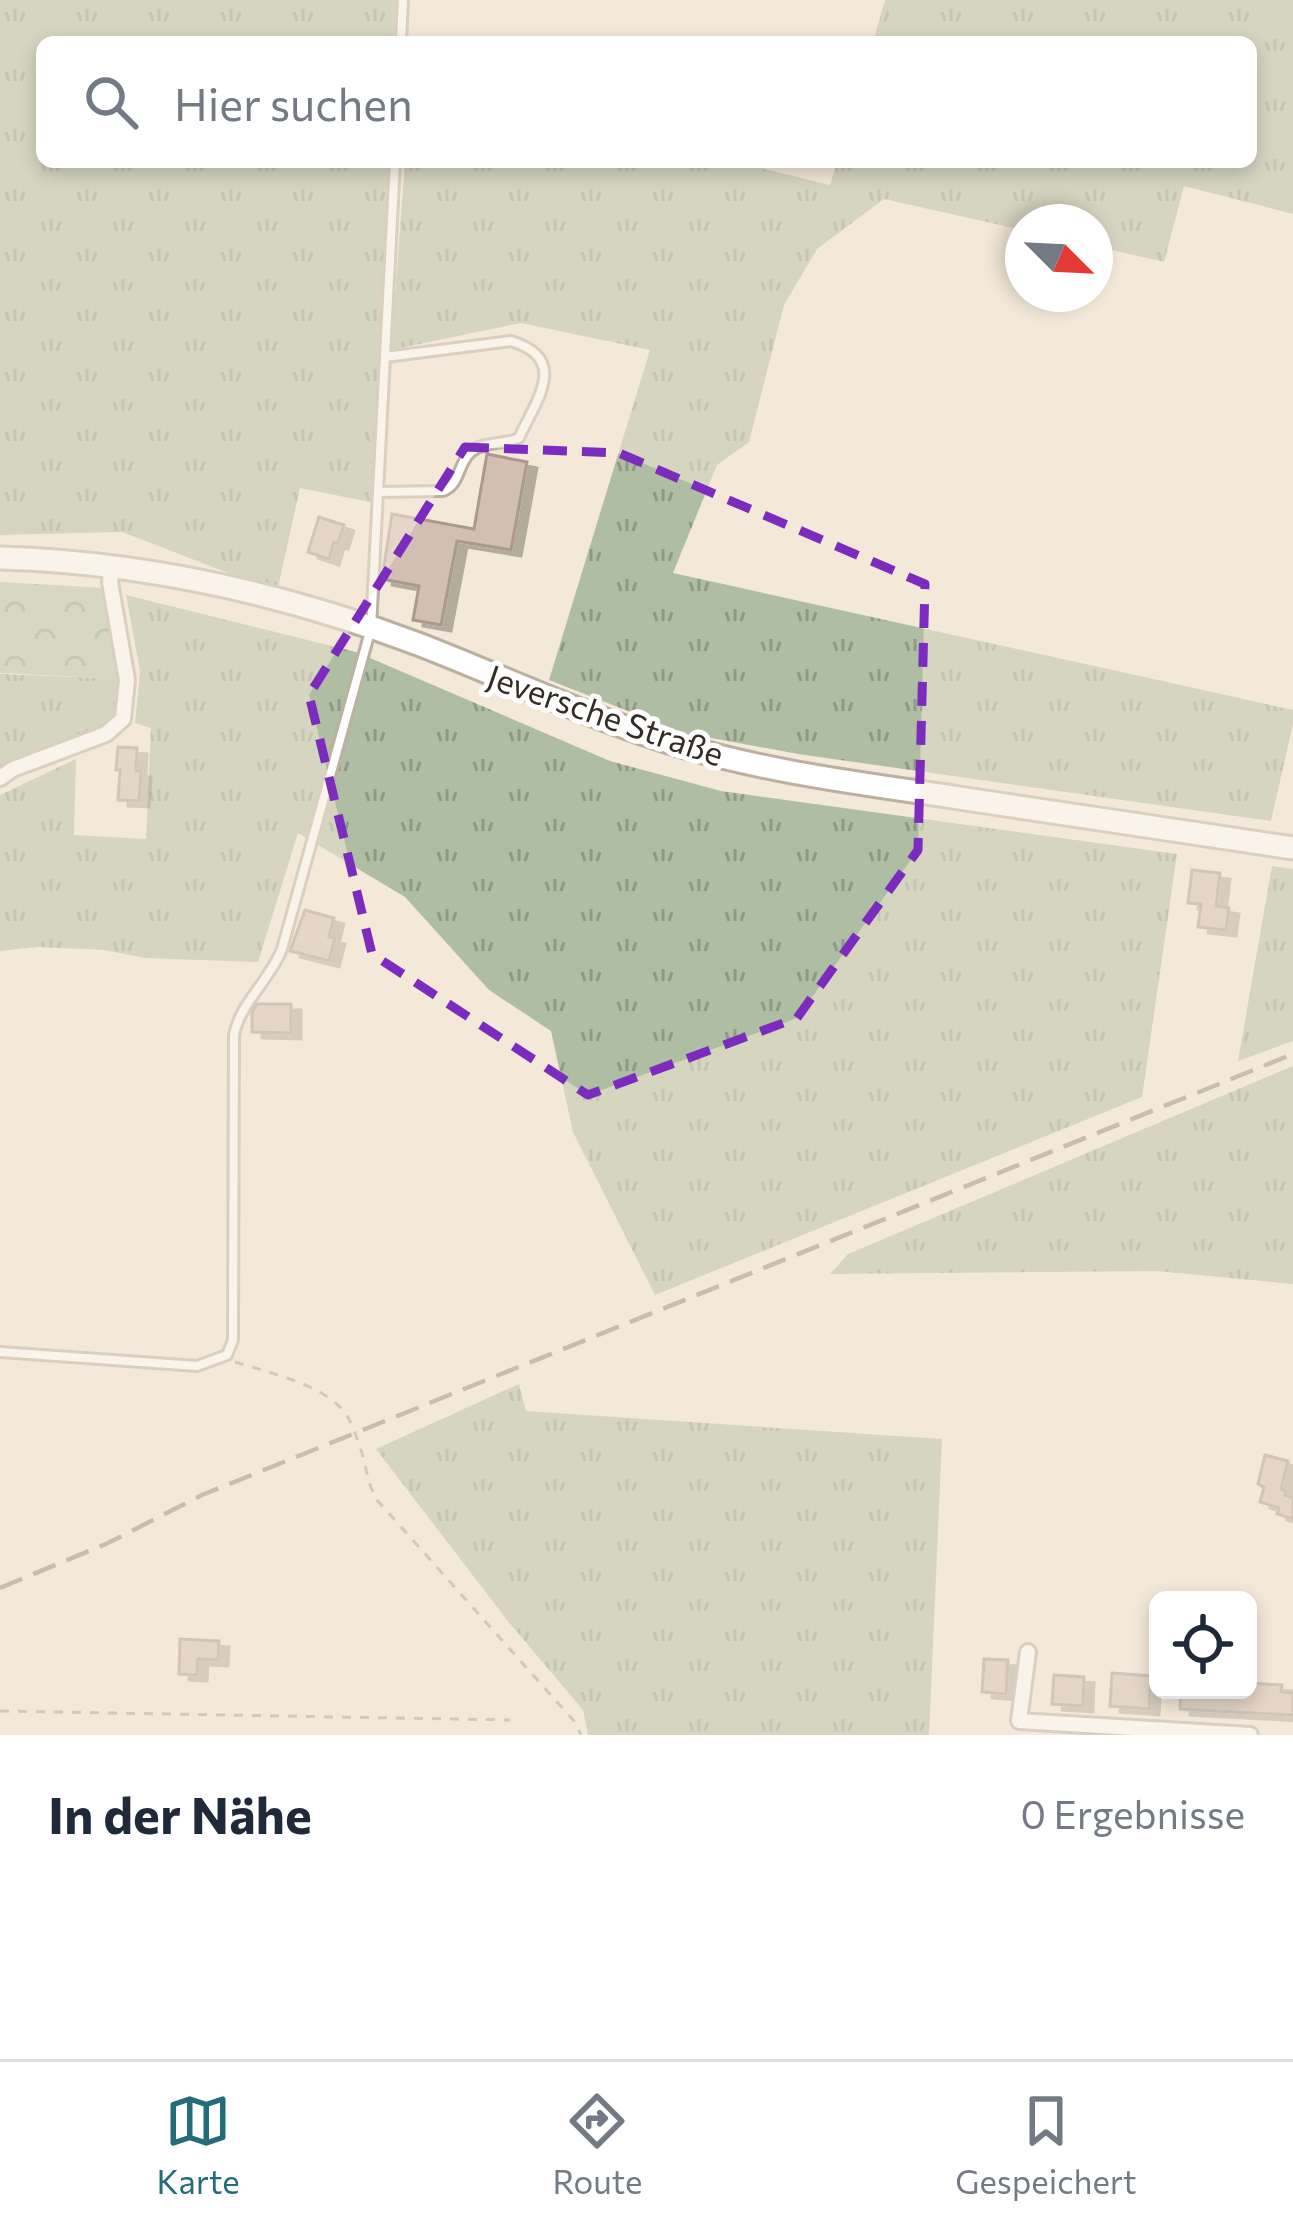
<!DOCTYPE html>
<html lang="de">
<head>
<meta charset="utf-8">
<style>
	body { margin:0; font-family:Commissioner,sans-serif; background:#f6f6f7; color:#1f2937 }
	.controls { position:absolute; right:36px; bottom:36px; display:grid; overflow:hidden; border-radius:18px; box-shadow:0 6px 18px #0003 }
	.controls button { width:108px; height:108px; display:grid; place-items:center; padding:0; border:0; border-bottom:3px solid #e0e1e3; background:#fff; color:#1f2937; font:60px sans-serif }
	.compass { position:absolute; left:1005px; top:204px; width:108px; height:108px; border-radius:50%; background:#fff; box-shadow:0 6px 18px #0003; rotate:114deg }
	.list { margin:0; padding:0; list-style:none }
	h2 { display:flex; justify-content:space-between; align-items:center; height:156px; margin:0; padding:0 48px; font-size:51px }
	h2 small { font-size:39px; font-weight:400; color:#747a83 }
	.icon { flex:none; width:66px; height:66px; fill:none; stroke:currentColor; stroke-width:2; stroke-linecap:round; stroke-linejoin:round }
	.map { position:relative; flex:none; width:1293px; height:1735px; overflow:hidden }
	.search { position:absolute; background:#fff; box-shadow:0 6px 18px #0003; left:36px; right:36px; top:36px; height:132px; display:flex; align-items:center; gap:30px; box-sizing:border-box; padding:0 42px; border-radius:18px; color:#747a83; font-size:45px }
	.sheet { height:324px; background:#fff }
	nav { display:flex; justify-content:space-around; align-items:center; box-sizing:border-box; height:168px; border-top:3px solid #e0e1e3; background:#fff; font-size:33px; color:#747a83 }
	nav a { display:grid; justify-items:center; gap:6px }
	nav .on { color:#256c7a }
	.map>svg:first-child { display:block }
	.grass { fill:url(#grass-tufts) }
	.forest { fill:url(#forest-crowns) }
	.building { fill:#d1bfb4; stroke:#ab998f; stroke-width:3; filter:url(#shadow) }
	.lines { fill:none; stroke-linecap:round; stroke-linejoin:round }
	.lane-casing { stroke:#bcb1a1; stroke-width:14 }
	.street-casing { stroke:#bcb1a1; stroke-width:20 }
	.secondary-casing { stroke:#bcb1a1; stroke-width:27 }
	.path { stroke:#aba395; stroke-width:3; stroke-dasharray:9 9; stroke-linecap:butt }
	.lane { stroke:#fff; stroke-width:8 }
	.street { stroke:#fff; stroke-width:14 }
	.secondary { stroke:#fff; stroke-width:21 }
	.rail { stroke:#928a7e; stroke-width:4.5; stroke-dasharray:24 12; stroke-linecap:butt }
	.marked { fill:none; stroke:#7b2cbf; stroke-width:9; stroke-dasharray:24 15; stroke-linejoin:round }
	.labels { text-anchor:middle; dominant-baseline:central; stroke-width:10; stroke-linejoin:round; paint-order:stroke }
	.street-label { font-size:33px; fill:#322e27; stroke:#fff }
</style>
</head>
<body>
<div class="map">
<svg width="1293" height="1735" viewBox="0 0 1293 1735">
	<defs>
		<pattern id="grass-tufts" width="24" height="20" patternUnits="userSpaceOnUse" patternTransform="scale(3)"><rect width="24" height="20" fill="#afbda3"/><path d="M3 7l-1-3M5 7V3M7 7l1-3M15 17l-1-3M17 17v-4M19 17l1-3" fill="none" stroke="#8f9a85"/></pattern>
		<pattern id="forest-crowns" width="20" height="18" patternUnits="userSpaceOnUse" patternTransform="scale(3)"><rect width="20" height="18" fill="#b2c3a4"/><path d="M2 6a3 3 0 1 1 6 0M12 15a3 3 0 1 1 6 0" fill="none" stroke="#919f86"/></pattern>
		<filter id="shadow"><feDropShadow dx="10" dy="6" stdDeviation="0" flood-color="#0004"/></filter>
	</defs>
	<rect width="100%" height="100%" fill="#f4e9d8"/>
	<path class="grass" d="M0 0H396L395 42H42V162H389L375 503 300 488 277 592 122 532 0 535Z
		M885 0H1293V214L1184 186 1164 262 1095 246V222H1023V230L884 199 817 249 784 305 749 442 717 465 673 573 1293 710V724L1271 821 798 754 684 733 549 680 650 350 521 323 391 350 405 162H736L830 185 837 162H1251V42H873Z
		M126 595 356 652 610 761 721 791 1177 854 1142 1097 655 1295 573 1132 551 1031 489 990 405 897 298 833 258 962 145 958 104 950 38 947 0 951V795L76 759 74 835 146 839 151 728 135 723 140 671Z
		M0 674 122 679 117 716C83 742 37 748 0 769Z
		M1272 866 1293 869V1041L1238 1061Z
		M1293 1066V1284L1157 1271 830 1274 848 1254Z
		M519 1384 526 1411 942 1439 929 1735H588L583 1710 507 1620 376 1449Z"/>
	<path class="forest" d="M0 582 108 588 122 679 0 673Z"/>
	<path class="building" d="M487 454 527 462 511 550 457 541 441 625 413 620 419 586 382 579 392 514 474 529Z
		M319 517 344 525 338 543 334 542 329 559 308 552Z
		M118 747 137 748 136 771H141L139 801 118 800 120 770H116Z
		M1192 870 1220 873 1216 906 1229 908 1226 930 1198 927 1201 904 1188 903Z
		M305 910 334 918 329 937 335 938 329 961 290 951Z
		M257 1004H291V1033L252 1032V1012Z
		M1265 1455 1288 1461 1281 1489 1286 1491 1285 1495 1293 1498V1519L1277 1514 1279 1508 1260 1502 1264 1487 1258 1484Z
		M180 1639 219 1641 218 1660 198 1659 197 1675 179 1674Z
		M984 1659 1008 1660 1006 1694 982 1692Z
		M1112 1673 1151 1676 1149 1709 1110 1706Z
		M1054 1675 1084 1677 1083 1706 1052 1704Z
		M1248 1683 1282 1685 1281 1692 1293 1693V1715L1180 1709 1181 1690H1248Z"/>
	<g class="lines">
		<defs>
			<path id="lane" d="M401 42 403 0
				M378 492 443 491C461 484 457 464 471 452 483 441 504 445 519 438 536 400 570 359 511 341L385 357
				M0 1352 197 1366 227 1355 233 1340 234 1035C240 1003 270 980 282 949L371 628 395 162"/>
			<path id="street" d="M0 778 13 769 106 734 123 719 127 680 110 582 112 565
				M1028 1652 1019 1721 1250 1735"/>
			<path id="secondary" d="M0 558C142 562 285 594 418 644 506 678 591 719 682 746 772 773 866 784 959 798 1070 815 1182 831 1293 848"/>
		</defs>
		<use href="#lane" class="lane-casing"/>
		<use href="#street" class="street-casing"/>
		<use href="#secondary" class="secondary-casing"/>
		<path class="path" d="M235 1362C267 1372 325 1385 345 1413 352 1422 356 1436 360 1447 367 1467 366 1481 377 1500L574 1721 581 1735
			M0 1711 510 1720"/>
		<use href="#lane" class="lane"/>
		<use href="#street" class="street"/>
		<use href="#secondary" class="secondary"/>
		<path class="rail" d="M0 1588 108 1543 202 1495 1293 1054"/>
	</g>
	<path d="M0 0H1293V1735H0ZM465 447 619 453 925 584 918 850 797 1018 588 1095 372 954 309 695Z" fill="#f4e9d8" fill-opacity=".55" fill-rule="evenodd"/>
	<path class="marked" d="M465 447 619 453 925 584 918 850 797 1018 588 1095 372 954 309 695Z"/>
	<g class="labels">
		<g class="street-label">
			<text transform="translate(606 714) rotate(19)">Jeversche Straße</text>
		</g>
	</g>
</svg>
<div class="controls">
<button><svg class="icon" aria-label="locate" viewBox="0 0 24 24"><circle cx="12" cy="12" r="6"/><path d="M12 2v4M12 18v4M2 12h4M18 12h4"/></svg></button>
</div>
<svg class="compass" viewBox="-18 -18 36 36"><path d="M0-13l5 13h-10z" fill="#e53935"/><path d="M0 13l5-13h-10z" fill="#747a83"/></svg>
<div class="search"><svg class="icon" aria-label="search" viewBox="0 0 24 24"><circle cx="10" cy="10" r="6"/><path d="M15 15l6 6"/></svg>Hier suchen</div>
</div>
<section class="sheet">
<h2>In der Nähe<small>0 Ergebnisse</small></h2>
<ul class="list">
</ul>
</section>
<nav>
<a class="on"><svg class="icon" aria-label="map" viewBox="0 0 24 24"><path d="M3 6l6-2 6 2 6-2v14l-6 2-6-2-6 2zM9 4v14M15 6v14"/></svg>Karte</a>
<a><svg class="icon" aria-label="directions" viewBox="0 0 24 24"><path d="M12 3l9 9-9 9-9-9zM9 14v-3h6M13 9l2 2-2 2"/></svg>Route</a>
<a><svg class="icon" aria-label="saved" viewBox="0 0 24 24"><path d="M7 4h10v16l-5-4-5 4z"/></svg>Gespeichert</a>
</nav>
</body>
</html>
